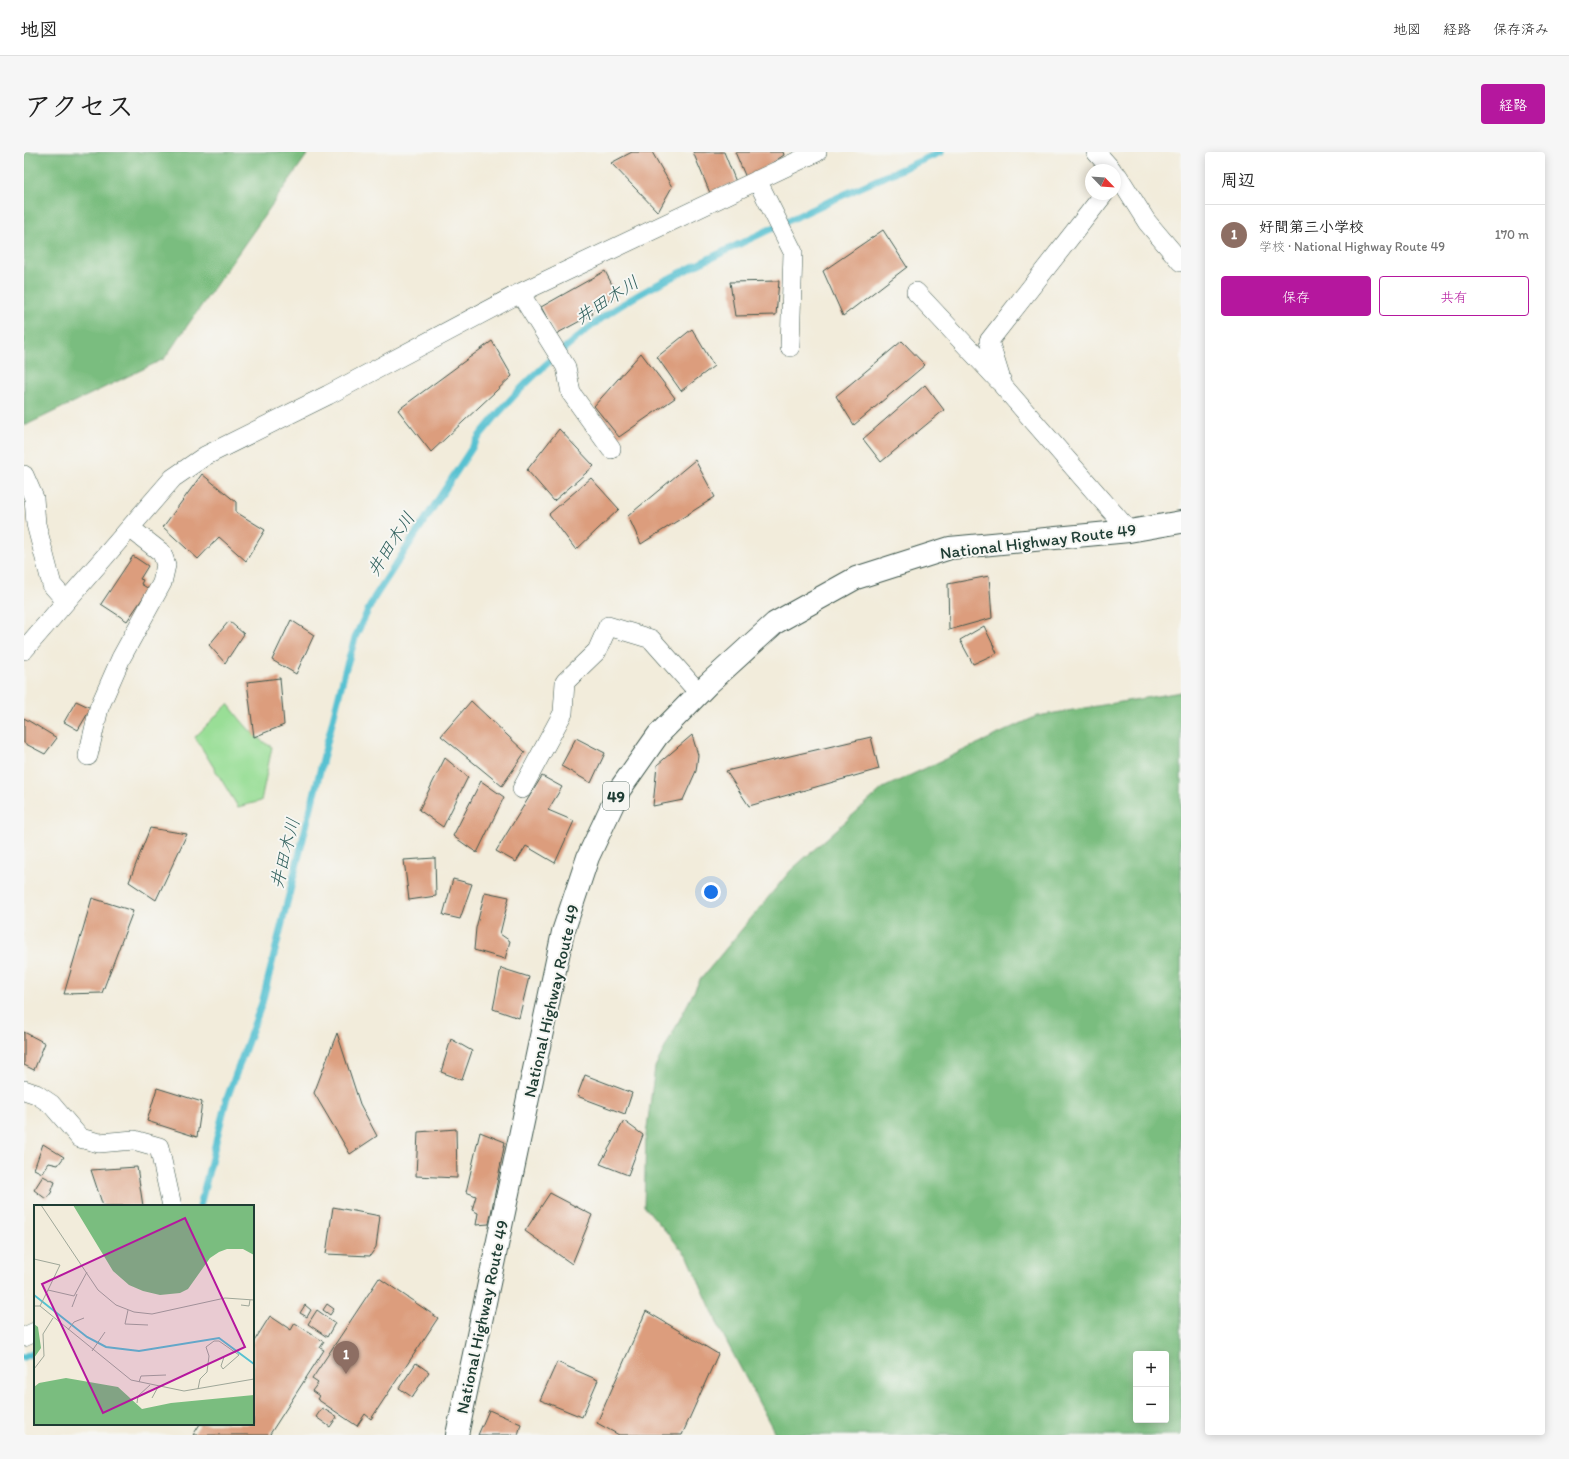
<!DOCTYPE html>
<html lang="ja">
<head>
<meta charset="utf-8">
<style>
	body { margin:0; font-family:Itim,"Klee One",sans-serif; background:#f6f6f6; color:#222 }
	.controls { position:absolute; right:12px; bottom:12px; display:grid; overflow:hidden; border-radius:4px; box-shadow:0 2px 10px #0003 }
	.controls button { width:36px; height:36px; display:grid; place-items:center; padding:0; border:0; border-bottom:1px solid #e0e0e0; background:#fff; color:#222; font:20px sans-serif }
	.compass { position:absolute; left:1061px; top:12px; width:36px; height:36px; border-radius:50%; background:#fff; box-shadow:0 2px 10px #0003; rotate:115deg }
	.you { position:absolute; left:687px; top:740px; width:14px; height:14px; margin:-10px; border:3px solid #fff; border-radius:50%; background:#1a73e8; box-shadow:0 0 0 6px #1a73e833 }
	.badge { display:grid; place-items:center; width:26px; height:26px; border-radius:50%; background:#b5179e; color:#fff; font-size:13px; font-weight:700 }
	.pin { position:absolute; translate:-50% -33px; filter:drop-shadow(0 1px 2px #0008) }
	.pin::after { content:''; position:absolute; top:21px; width:14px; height:12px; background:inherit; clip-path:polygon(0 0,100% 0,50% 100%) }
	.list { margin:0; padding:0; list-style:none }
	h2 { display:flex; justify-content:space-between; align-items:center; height:52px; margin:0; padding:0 16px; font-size:17px }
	h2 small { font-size:13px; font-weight:400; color:#767676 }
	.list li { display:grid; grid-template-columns:26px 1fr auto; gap:12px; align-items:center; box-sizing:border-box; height:60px; padding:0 16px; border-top:1px solid #e0e0e0 }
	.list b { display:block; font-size:15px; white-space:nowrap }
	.list p { margin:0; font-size:13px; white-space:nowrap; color:#767676 }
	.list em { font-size:13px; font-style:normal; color:#767676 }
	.actions { display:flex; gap:8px; padding:12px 16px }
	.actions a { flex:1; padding:9px 0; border:1px solid #b5179e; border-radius:4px; text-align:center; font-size:14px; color:#b5179e }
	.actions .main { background:#b5179e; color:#fff }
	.map { position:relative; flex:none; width:1157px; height:1283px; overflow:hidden; border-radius:4px }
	header { display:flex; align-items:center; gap:24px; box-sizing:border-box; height:56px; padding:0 20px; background:#fff; border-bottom:1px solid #e0e0e0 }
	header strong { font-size:19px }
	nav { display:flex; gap:22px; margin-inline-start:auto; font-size:14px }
	.intro { display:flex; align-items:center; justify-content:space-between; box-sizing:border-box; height:96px; padding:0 24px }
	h1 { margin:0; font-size:28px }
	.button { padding:10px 18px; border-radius:4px; background:#b5179e; color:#fff; font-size:14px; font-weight:700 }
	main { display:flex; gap:24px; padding:0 24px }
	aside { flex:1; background:#fff; border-radius:4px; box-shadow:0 2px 10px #0003 }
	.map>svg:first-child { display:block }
	.green { fill:#99de96; stroke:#5c8e65 }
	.forest { fill:#7abd7f; stroke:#4c7d5a; fill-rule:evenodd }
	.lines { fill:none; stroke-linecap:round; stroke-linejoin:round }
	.stream { stroke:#56c1d1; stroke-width:7 }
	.building { fill:#dc9d7d }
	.street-casing { stroke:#3f574d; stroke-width:20 }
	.highway-casing { stroke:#3f574d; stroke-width:24 }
	.street { stroke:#fff; stroke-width:19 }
	.highway { stroke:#fff; stroke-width:22 }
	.labels { text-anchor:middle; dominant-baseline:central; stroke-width:4; stroke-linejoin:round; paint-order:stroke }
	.shield { fill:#f6f6f2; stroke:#60746d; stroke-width:1 }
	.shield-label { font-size:16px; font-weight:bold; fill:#1f3d34 }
	.street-label { font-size:17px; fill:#1f3d34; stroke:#f6f6f2 }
	.water-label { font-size:18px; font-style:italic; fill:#2d5e5b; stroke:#f6f6f2 }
	.inset-river { fill:none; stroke:#56c1d1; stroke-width:2 }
	.inset-road { fill:none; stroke:#9ea698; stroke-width:1 }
	.view { fill:#b5179e; fill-opacity:0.15; stroke:#b5179e; stroke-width:2 }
	.inset-edge { fill:none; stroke:#1f3d34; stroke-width:2 }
</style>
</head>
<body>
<header>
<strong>地図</strong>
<nav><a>地図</a><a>経路</a><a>保存済み</a></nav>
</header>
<div class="intro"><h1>アクセス</h1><a class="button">経路</a></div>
<main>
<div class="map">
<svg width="1157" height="1283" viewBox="0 0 1157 1283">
	<rect width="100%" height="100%" fill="#f6f6f2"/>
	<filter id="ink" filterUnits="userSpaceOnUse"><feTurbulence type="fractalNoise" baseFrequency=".025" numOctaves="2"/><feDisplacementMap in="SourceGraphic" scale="8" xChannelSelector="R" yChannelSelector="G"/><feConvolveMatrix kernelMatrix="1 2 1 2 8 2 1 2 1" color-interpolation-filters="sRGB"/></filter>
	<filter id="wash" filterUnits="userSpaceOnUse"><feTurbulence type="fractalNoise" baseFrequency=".012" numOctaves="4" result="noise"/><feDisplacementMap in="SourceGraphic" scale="16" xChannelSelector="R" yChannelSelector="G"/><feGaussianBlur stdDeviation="0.9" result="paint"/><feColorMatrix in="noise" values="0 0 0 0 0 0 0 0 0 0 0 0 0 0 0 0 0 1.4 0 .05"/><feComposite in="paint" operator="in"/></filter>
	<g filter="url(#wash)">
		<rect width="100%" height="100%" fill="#f2ecdb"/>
		<path class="green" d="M204 552C217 568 229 586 248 595L237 649 214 655 171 585Z"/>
		<path class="forest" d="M0 0H285L140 207 0 274Z
			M1157 540V1283H752L697 1179 664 1105 620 1054 622 983 631 915 676 828 766 719 859 636 1013 564ZM1112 1202H1142V1268H1112Z"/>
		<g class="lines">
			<path class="stream" d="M176 1054 202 949 238 851 321 519 332 483 350 446 457 282C490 240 531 202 574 169 610 142 654 122 695 102 768 66 842 32 917 0
				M0 1205 11 1200"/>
		</g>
		<g id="blocks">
			<path class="building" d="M608 0H628L648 35 634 60 587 11Z
				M669 0H700L712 30 686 41Z
				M711 0H759L760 3 723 28Z
				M859 78 883 115 819 164 799 119Z
				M581 119 594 144 567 158 569 162 532 182 517 155Z
				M755 129 752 163 711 164 706 130Z
				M668 177 690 214 657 239 633 205Z
				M468 189 488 224 407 300 374 258Z
				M878 189 901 213 830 273 812 244Z
				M617 201 651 246 595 285 570 254Z
				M901 233 920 258 857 310 839 287Z
				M535 277 570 314 530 349 503 318Z
				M671 308 691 345 617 392 604 364Z
				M178 322 212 350V360L241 378 222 409 195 385 174 407 139 375Z
				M567 326 595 357 552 398 525 362Z
				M109 404 124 414 116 427 119 428 117 432 125 437 103 469 77 452Z
				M965 424 968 466 925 478 924 432Z
				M267 468 290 483 272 522 248 508Z
				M205 469 220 482 201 511 185 493Z
				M960 474 973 501 949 512 936 488Z
				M256 526 260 573 230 585 223 530Z
				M52 549 67 556 54 578 40 570Z
				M447 549 501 600 478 634 417 584Z
				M0 566 33 586 21 602 0 591Z
				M668 583 674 603 672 619 659 648 629 654 633 613Z
				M847 585 855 617 725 654 702 619Z
				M552 586 581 601 567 631 537 614Z
				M421 606 444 625 419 675 395 658Z
				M518 624 538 635 524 658 550 669 531 711 502 694 492 710 472 699Z
				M457 629 480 645 453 701 429 684Z
				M126 676 163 682 132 748 105 730Z
				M411 706 412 744 385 748 380 708Z
				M429 727 448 732 436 767 419 763Z
				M461 740 485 745 476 782 486 789 481 807 450 798 452 776Z
				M68 746 109 759 78 841 40 842Z
				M477 816 505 825 495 866 469 857Z
				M0 880 21 891 10 918 0 913Z
				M313 881 336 952 353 984 326 1002 290 941Z
				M427 887 448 899 438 928 417 920Z
				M561 923 608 941 601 962 553 944Z
				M133 936 178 950 173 985 123 969Z
				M600 969 619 983 604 1023 576 1012Z
				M432 977 433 1026 392 1024 394 980Z
				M456 980 481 990 465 1072 452 1073 454 1061 448 1058 452 1044 442 1040Z
				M19 992 40 1005 34 1013 25 1011 18 1021 10 1017Z
				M113 1015 119 1054H79L67 1018Z
				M19 1024 31 1030 27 1041 22 1047 10 1038Z
				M526 1041 568 1063 548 1112 501 1079Z
				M309 1055 356 1064 352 1095 346 1104 302 1102Z
				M355 1126 414 1166 347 1267 341 1262 333 1274 293 1247 295 1244 288 1239 294 1231 288 1227Z
				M303 1152 310 1157 306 1163 299 1158Z
				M281 1153 287 1158 283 1165 276 1161Z
				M293 1158 311 1171 303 1185 284 1172Z
				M622 1159 694 1202 658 1283H595L573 1271Z
				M246 1164 267 1178 271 1171 300 1190 296 1196 300 1198 246 1282 247 1283H169L176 1272H229V1191Z
				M533 1210 574 1228 558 1265 516 1248Z
				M392 1211 405 1220 388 1245 375 1236Z
				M298 1256 313 1265 306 1275 292 1265Z
				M465 1258 497 1272 494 1283H454Z"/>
		</g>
	</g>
	<g filter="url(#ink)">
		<use href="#blocks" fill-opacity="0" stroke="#3f574d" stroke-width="1"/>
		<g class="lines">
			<defs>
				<path id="street" d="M1072 0 1088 18
					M733 28 769 100 766 195
					M1091 28 1094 24 1123 70 1157 110
					M1080 42 965 189 979 234 1105 379
					M892 140 976 230
					M496 141 542 215 547 241 587 297
					M0 323 10 346 12 372 28 433 42 449
					M0 498 149 326 181 304 304 243 496 141 793 0
					M64 604 75 556 97 506 138 431 142 413 138 401 106 376
					M498 637 539 561 541 530 573 499 584 474 627 487 675 541
					M0 938 12 942 27 952 56 986 75 991 110 988 135 995 148 1054
					M0 1185 11 1180"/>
				<path id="highway" d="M433 1283 539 780 564 705 596 637 634 583 684 532 751 471 832 426 926 396 1105 379 1157 370"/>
			</defs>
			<use href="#street" class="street-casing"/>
			<use href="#highway" class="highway-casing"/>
			<use href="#street" class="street"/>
			<use href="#highway" class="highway"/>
		</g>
	</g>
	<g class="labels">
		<rect class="shield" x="579" y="630" width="26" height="28" rx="3"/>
		<g class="shield-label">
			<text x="592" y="644">49</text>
		</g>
		<g class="street-label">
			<text transform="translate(1014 389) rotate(-7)">National Highway Route 49</text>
			<text transform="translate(527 849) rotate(-77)">National Highway Route 49</text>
			<text transform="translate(458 1165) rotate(-78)">National Highway Route 49</text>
		</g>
		<g class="water-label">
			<text transform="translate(583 148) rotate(-33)">井田木川</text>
			<text transform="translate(367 392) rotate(-57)">井田木川</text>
			<text transform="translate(261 701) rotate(-76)">井田木川</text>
		</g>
	</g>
	<g transform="translate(10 1053)">
		<rect width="220" height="220" fill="#f2ecdb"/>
		<path d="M39 0H220V50L209 44H193L185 47 176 53 154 84 146 88 126 90 109 86 95 80 79 66ZM0 119 4 122 7 143 0 153ZM32 173 84 182 108 204 137 198 220 190V220H0V182L5 178Z" fill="#7abd7f"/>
		<path class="inset-river" d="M0 90 53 132 72 142 105 146 185 133 220 159"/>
		<path class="inset-road" d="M7 0 64 85 82 100 100 107 118 109 191 93 220 95M0 54 26 60 14 85 40 91 53 67M207 100 215 101 216 95M0 101H6L97 175 150 186 220 174M6 101 14 85M38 102 43 89M94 105 91 119 114 120M34 125 40 117 50 113M58 146 71 127M0 164 10 151 9 129 19 113M105 177 107 171 132 170M164 184 166 174 173 167 175 151 172 142 180 136H185L205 150 189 164 187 161 190 152M118 193 124 182M103 198 104 191 116 180"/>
		<path class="view" d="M151 13 211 142 69 208 8 79Z"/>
		<rect width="220" height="220" class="inset-edge"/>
	</g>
</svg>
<div class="controls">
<button>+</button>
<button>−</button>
</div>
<svg class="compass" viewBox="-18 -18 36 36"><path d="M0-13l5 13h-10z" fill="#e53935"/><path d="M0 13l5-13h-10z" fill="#767676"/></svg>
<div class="you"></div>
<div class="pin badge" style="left:322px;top:1222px;background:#8d6e63">1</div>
</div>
<aside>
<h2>周辺<small></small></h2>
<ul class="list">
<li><span class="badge" style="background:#8d6e63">1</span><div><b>好間第三小学校</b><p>学校 · National Highway Route 49</p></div><em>170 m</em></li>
</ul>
<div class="actions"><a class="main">保存</a><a>共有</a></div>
</aside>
</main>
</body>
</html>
